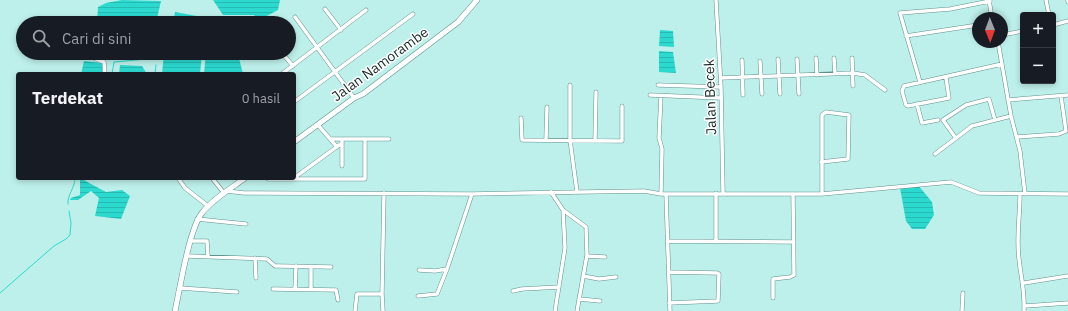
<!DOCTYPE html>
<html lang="id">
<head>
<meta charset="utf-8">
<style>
	body { margin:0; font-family:"IBM Plex Sans",sans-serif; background:#20242c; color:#f1f3f6 }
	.controls { position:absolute; right:12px; top:12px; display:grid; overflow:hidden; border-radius:4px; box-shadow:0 2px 6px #0003 }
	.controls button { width:36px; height:36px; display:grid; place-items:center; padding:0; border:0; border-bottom:1px solid #363941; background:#171b24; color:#f1f3f6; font:20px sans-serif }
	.compass { position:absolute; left:972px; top:12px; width:36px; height:36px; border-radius:50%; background:#171b24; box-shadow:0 2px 6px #0003; rotate:179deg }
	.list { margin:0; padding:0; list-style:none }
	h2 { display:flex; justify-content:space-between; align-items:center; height:52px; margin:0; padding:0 16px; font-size:17px }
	h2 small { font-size:13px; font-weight:400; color:#9ea1a6 }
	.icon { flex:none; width:22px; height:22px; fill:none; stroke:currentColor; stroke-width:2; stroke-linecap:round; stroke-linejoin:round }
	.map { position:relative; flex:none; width:1068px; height:311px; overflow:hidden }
	.search { position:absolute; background:#171b24; box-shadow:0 2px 6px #0003; left:16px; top:16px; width:280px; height:44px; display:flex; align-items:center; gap:10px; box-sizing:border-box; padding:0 14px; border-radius:22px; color:#9ea1a6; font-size:15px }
	.panel { position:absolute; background:#171b24; box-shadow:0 2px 6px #0003; left:16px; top:72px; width:280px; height:108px; border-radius:4px }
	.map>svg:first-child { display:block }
	.water { fill:url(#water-rules) }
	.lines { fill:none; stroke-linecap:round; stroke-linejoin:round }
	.stream { stroke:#2bd9cf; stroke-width:1 }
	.street-casing { stroke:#61918c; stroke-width:4.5 }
	.secondary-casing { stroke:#61918c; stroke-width:6 }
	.street { stroke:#fff; stroke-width:3.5 }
	.secondary { stroke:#fff; stroke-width:5 }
	.labels { text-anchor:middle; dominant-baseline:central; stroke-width:3; stroke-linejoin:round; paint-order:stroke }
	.street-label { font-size:14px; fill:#152927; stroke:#fff }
</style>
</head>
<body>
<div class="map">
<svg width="1068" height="311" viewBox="0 0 1068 311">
	<defs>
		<pattern id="water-rules" width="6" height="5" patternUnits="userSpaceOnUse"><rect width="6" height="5" fill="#2bd9cf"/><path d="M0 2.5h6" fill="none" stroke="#25bab2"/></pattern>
	</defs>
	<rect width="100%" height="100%" fill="#bef0eb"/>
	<path class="water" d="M122 0 161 1 156 23H97L98 7 106 3Z
		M213 0H280L278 10 261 19 256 18 254 15H223Z
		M175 12 202 17V23H173Z
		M660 30 673 31 674 47 659 46Z
		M659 51 673 52 676 73 659 72Z
		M164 53H202L200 74H162Z
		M206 53H222L224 57 239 58 243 74H204Z
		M84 61 102 63V74H81Z
		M120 65 142 66 147 74H119Z
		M80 178 106 192 122 190 130 196 121 219 95 216 99 198 91 191 78 200H70L71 198 80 195Z
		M918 185 932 202 934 215 925 229H912L906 221 900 188Z"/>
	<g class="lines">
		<path class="stream" d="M168 23 169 19
			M112 74 114 62 158 58 159 53
			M155 74 156 65
			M68 204C67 195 75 188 75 178
			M0 293 54 246 66 239 70 235 71 223 69 211"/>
		<defs>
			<path id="street" d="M716 0 721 87 723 193
				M989 0 992 18
				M1046 0 1049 15
				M1068 0V2
				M325 9 341 30
				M295 17 354 98
				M1053 25 1068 21
				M1002 35 1023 31
				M906 36 978 25
				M998 42 1011 116 1020 151 1025 194
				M282 53 293 66
				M83 54 104 62 105 74
				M816 58 817 75
				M834 58 835 74
				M852 58 853 86
				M778 59 780 94
				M797 59 799 94
				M742 60 743 95
				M760 61 762 94
				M283 73 366 10
				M721 78 853 73 865 75 885 90
				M946 78 949 98 908 106 906 105 902 91 904 86 1002 64
				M920 82 900 13 950 9 990 1
				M570 85V140L577 192
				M658 85 721 87
				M650 95 721 98
				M1008 100 1068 95
				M294 102 413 14
				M917 104 922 123 938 120
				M521 118 522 140 622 141V106
				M318 125 337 147
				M955 137 943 120 966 105 989 99 995 120
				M1017 137 1059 134 1066 131 1061 96
				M331 139H389
				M546 139 547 107
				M595 141 596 92
				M935 154 972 126 1011 116
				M821 162 848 159 849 115 826 112 822 115V194
				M342 166V141
				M178 178 185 188 208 206
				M212 178 224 193
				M294 178 342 143
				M268 179H365V139
				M227 191 244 193 472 194 644 191 661 194H822L951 182 979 193 1068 194
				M551 192 563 210 586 227 587 255 577 311
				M716 193V242
				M661 194 662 149 659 138 661 96
				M666 194 670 311
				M1020 194C1020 216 1016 237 1019 259 1021 278 1025 291 1024 311
				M197 219 246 224
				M190 241H207L208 256
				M668 241 794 242
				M188 256 267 259 275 266H279L331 267
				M587 256 605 257
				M255 258 256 278
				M419 270 435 271 447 269
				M669 272 717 273 719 274 718 301 669 303
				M583 276 599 279 616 277
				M1024 283 1068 276
				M180 288 237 292
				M273 289 336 290 338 300
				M295 289 296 266
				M311 289V267
				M513 291 522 289 559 287
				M418 296 437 294 447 269 472 194
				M773 298V279L790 277 794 275 793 195
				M579 299 600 301
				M1025 306 1068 303
				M355 311 357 294H382
				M383 311 382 294 384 193
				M555 311 565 248 563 210
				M962 311 963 293"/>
			<path id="secondary" d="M294 142 354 98 363 94 458 22 477 0
				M175 311C180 289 189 229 202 213 213 199 230 189 245 178"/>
		</defs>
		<use href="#street" class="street-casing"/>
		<use href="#secondary" class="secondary-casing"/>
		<use href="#street" class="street"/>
		<use href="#secondary" class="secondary"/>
	</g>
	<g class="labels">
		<g class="street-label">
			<text transform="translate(380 64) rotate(-36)">Jalan Namorambe</text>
			<text transform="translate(710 97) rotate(-92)">Jalan Becek</text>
		</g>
	</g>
</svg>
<div class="controls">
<button>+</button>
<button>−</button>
</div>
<svg class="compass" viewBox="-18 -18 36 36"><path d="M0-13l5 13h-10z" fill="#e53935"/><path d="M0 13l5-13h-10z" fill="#9ea1a6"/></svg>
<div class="search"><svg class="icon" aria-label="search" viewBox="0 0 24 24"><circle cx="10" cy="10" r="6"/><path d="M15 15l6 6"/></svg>Cari di sini</div>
<section class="panel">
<h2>Terdekat<small>0 hasil</small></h2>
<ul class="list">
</ul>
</section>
</div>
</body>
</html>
